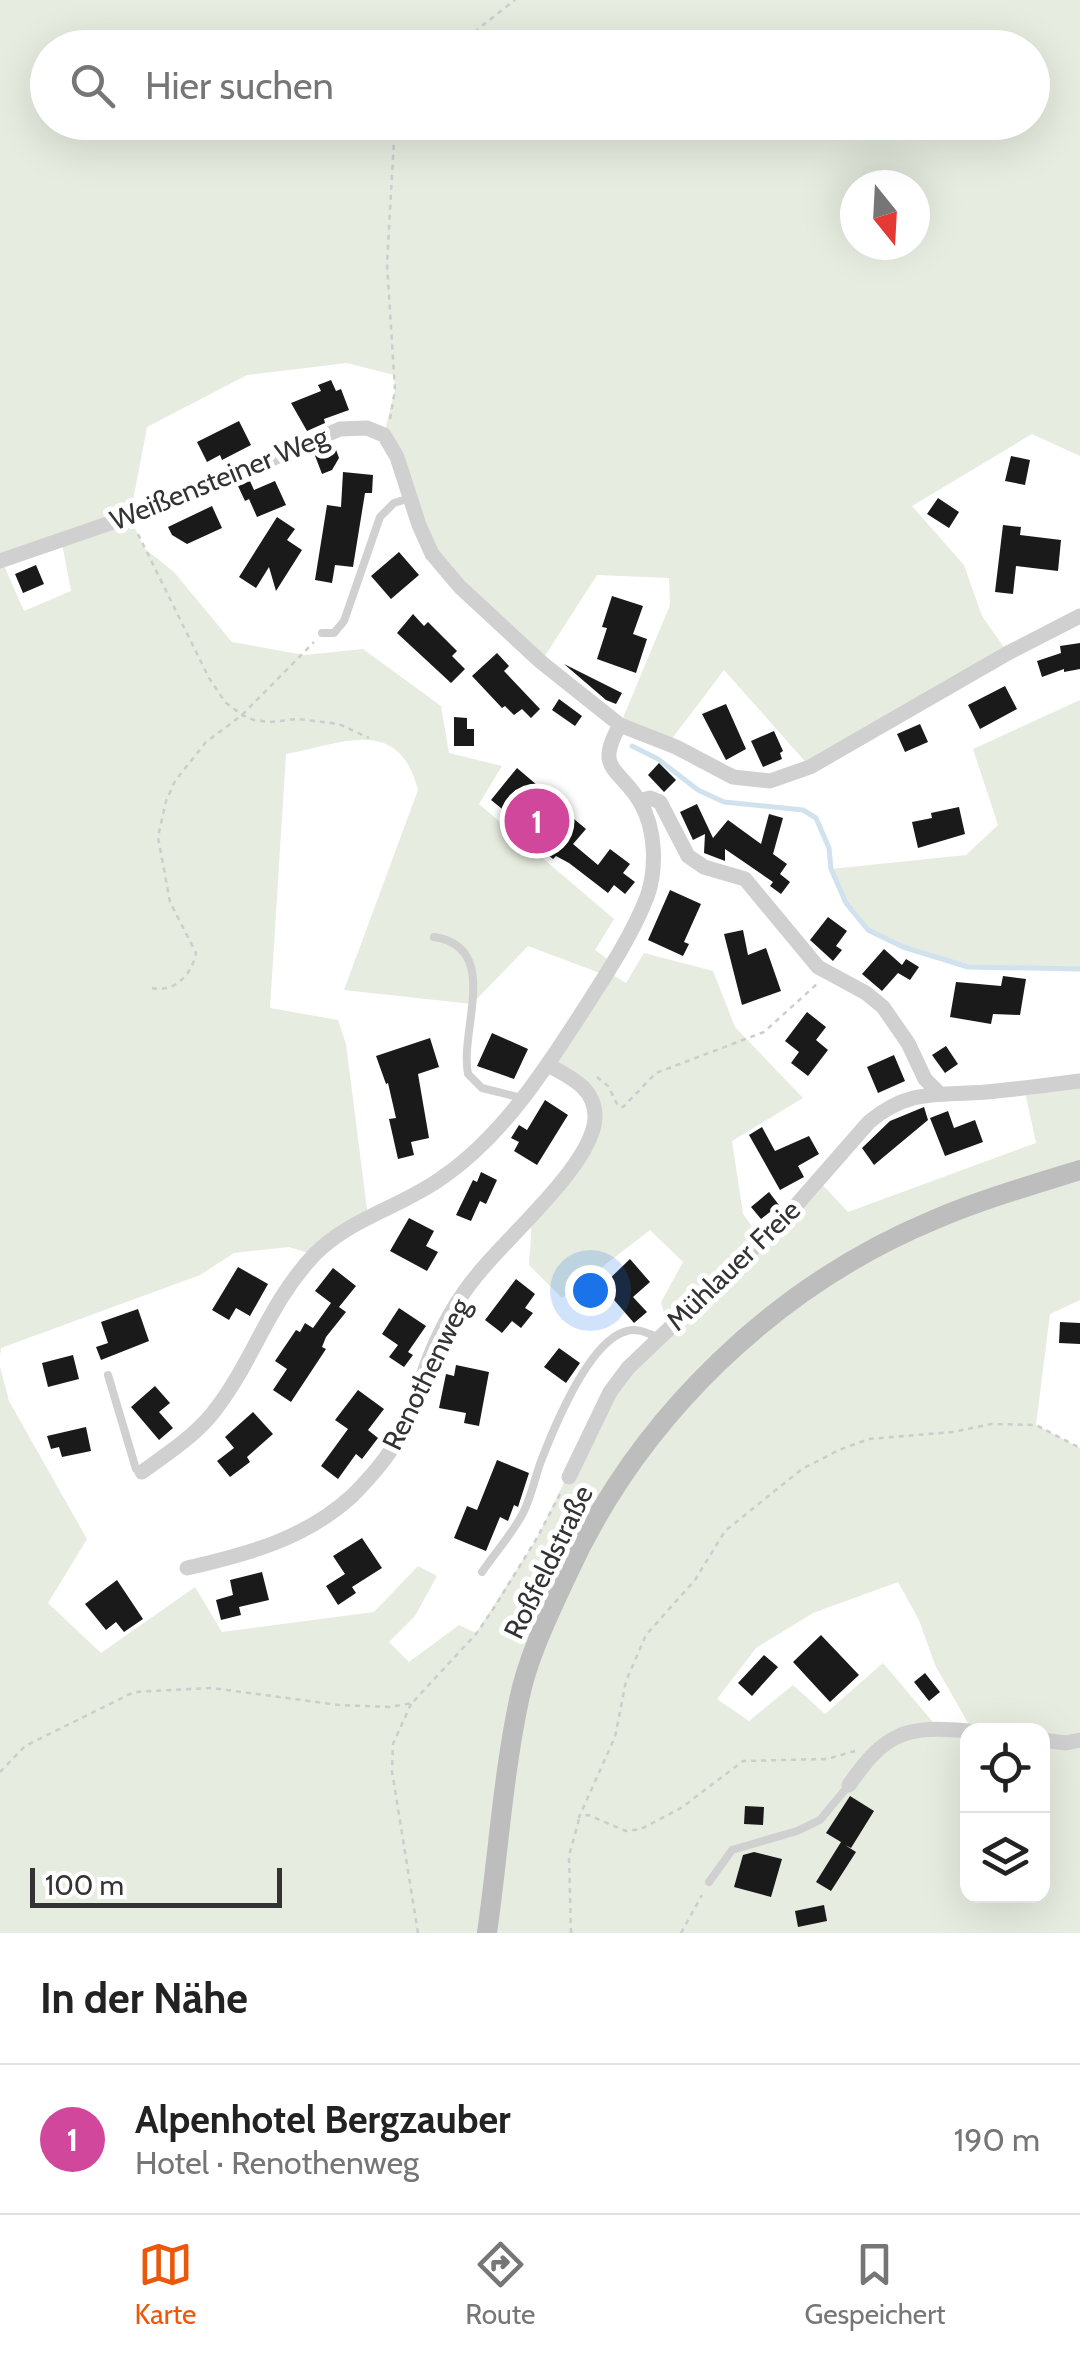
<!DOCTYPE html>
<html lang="de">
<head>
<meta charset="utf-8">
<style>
	body { margin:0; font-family:Cabin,sans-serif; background:#f2f2f2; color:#222 }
	.controls { position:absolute; right:30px; bottom:30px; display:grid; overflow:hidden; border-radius:20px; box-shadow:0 10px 40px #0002 }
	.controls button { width:90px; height:90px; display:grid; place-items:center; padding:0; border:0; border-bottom:2px solid #e0e0e0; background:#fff; color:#222; font:50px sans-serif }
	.compass { position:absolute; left:840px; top:170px; width:90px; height:90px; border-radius:50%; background:#fff; box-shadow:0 10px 40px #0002; rotate:162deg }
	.scale { position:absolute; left:30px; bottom:25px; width:252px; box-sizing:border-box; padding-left:10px; border:5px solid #333; border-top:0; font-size:28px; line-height:35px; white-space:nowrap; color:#333; -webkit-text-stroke:8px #fff; paint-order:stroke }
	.you { position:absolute; left:590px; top:1290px; width:35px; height:35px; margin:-25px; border:8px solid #fff; border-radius:50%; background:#1a73e8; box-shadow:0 0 0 15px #1a73e833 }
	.badge { display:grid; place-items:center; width:65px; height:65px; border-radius:50%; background:#ea580c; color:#fff; font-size:32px; font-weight:700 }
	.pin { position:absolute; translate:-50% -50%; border:5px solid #fff; box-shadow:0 2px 10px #0006 }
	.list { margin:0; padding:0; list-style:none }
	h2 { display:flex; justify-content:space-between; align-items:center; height:130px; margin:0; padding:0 40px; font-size:42px }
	h2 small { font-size:32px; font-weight:400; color:#767676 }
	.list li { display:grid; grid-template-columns:65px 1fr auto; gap:30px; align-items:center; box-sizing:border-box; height:150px; padding:0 40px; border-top:2px solid #e0e0e0 }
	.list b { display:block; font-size:38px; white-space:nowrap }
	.list p { margin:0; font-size:32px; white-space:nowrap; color:#767676 }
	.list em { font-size:32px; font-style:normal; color:#767676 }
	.icon { flex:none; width:55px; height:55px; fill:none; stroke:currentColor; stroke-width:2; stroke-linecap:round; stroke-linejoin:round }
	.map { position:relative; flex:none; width:1080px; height:1933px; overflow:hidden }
	.search { position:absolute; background:#fff; box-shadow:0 10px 40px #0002; left:30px; right:30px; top:30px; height:110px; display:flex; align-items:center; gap:25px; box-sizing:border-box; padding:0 35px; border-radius:55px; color:#767676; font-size:38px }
	.sheet { height:280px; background:#fff }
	nav { display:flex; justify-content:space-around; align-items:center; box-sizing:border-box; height:140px; border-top:2px solid #e0e0e0; background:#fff; font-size:28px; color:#767676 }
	nav a { display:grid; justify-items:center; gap:5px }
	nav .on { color:#ea580c }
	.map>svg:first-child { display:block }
	.green { fill:#e6ecdf; fill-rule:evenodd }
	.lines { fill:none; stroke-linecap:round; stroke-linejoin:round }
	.stream { stroke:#cfe2ee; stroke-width:5 }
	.building { fill:#1a1a1a }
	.path { stroke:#cdcdcd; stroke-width:2.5; stroke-dasharray:5 5; stroke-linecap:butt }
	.service { stroke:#d0d0d0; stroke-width:8 }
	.minor { stroke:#d0d0d0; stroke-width:15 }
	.secondary { stroke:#bdbdbd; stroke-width:20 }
	.labels { text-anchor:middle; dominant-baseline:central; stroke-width:10; stroke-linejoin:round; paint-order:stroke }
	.street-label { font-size:28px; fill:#333; stroke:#fff }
</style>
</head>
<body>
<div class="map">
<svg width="1080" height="1933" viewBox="0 0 1080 1933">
	<rect width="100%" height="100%" fill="#fff"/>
	<path class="green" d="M0 0H1080V456L1032 434 912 506 964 565 982 616 1008 653 810 767 724 670 668 744 620 725 670 605 669 578 597 575 541 662 445 570 384 435 395 390 394 375 347 363 247 375 147 427 130 517 144 548 174 572 232 642 304 655 363 649 441 706 449 753 502 766 479 804 614 919 595 950 613 963 608 972 626 983 644 953 713 971 735 1027 803 1098 732 1141 743 1214 762 1240 819 1181 848 1212 1036 1143 1024 1087 1080 1081V1300L1050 1314 1036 1425 1080 1448V1933H0V1367L9 1401 87 1539 48 1603 101 1653 195 1587 222 1632 374 1612 418 1566 437 1576 415 1616 389 1642 409 1662 459 1625 476 1633 537 1538 588 1433 668 1327 661 1302 683 1262 650 1230 562 1298 529 1265C529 1248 534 1234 529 1217L581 1154 592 1100 548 1065 605 975 528 946 472 1004 344 990 418 790C399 715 343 743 286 754L270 1008 338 1020 346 1044 368 1217 315 1255 289 1247 234 1253 200 1275 1 1348 0 1356ZM48 48H1032V122H48ZM855 185H915V245H855ZM61 538 71 591 24 611 2 561ZM898 1582 919 1620 935 1665 972 1730H1042V1896H968L967 1731 938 1728 883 1663 825 1714 793 1685 749 1721 717 1699 756 1648 813 1613Z
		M1080 700V969L968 967 903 947 868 930 846 903 831 869 966 855 998 825 973 749Z"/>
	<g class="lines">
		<path class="stream" d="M632 746 658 759 698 790 724 802 803 810 816 818 829 848 831 869 846 903 868 930 903 947 968 967 1080 969"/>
	</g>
	<path class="building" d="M331 380 336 391 341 389 349 410 324 419 325 423 307 431 291 403 321 391 318 385Z
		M239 421 251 445 222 460 220 455 207 462 197 442Z
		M334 444 339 458 332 470 322 474 314 453Z
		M1011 456 1030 460 1025 485 1005 481Z
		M343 472 373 475 372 493H365L353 567 335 565 332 583 315 580 327 505 341 507Z
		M250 481 254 490 275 481 286 505 257 517 249 499 245 501 238 486Z
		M938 498 959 512 949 528 927 514Z
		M212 506 222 528 187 544 172 535 168 527Z
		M277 517 295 529 287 540 302 550 276 591 269 567 256 588 239 577Z
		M1003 525 1021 527 1020 535 1061 540 1058 571 1016 566 1013 594 995 592Z
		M399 552 419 575 391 599 371 576Z
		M36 565 44 584 23 593 15 574Z
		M612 596 643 606 633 634 647 639 636 673 597 659 607 628 602 627Z
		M413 614 424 626 428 622 457 651 452 656 465 669 451 683 397 633Z
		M1080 643V669L1064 672V669L1042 677 1037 661 1061 653 1060 646Z
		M497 653 509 666 504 671 540 709 531 718 522 709 514 715 505 706 502 708 472 676Z
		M564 664 622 693 616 704 606 700Z
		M1005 686 1017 709 980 729 968 705Z
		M559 699 582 716 575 726 552 710Z
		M726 704 746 749 726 760 702 714Z
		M454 717 467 718V729H474V746H454Z
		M920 724 928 742 905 752 897 734Z
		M774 731 783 751 780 753 782 759 763 767 751 741Z
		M659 763 676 780 664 792 648 775Z
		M517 768 544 791 528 811 547 827 562 809 586 829 573 844 598 865 610 849 630 864 623 873 635 882 625 894 614 885 608 893 569 863 556 856 553 859 512 825 516 820 491 800Z
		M697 804 713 838 728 820 761 844 769 814 783 818 773 854 787 864 780 874 790 882 781 894 770 886 773 882 725 849V861L704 853 705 834 693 840 680 812Z
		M959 807 965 834 918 848 912 822 932 818 931 813Z
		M670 890 701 904 684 942 689 944 683 956 648 940Z
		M828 917 847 931 836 946 842 950 833 961 810 940Z
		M743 930 748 955 766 948 781 991 742 1005 724 934Z
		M884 949 902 965 906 959 919 967 910 980 898 973 882 991 862 974Z
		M1003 976 1026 979 1020 1015 993 1014 991 1024 950 1017 956 982 1001 986Z
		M807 1012 826 1027 816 1040 828 1050 808 1076 791 1063 799 1052 785 1041Z
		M492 1033 528 1049 514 1079 477 1066Z
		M430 1038 439 1067 418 1074 429 1138 411 1142 414 1155 398 1159 389 1119 396 1118 388 1083 386 1084 376 1056Z
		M946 1046 958 1064 945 1073 932 1055Z
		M894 1055 905 1081 878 1093 867 1067Z
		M545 1100 568 1115 537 1165 514 1151 519 1142 511 1138 519 1125 527 1130Z
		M924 1107 928 1120 874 1165 862 1148 890 1121Z
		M948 1111 954 1128 975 1120 983 1142 945 1156 930 1118Z
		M762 1127 775 1151 809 1136 819 1154 798 1166 804 1177 780 1190 749 1135Z
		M481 1172 497 1180 486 1204 480 1201 471 1221 456 1215 473 1180 477 1182Z
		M769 1192 779 1205 761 1219 751 1207Z
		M409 1218 434 1231 426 1246 438 1252 427 1271 390 1251Z
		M630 1259 650 1282 633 1297 647 1312 634 1323 602 1286Z
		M238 1267 268 1284 250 1316 236 1308 229 1320 212 1310Z
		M333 1268 356 1286 339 1307 346 1312 326 1337 322 1347 326 1349 291 1402 273 1390 287 1369 275 1361 296 1330 300 1332 305 1323 313 1328 331 1303 315 1291Z
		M516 1279 535 1294 525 1308 533 1313 521 1328 512 1321 502 1333 485 1320Z
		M399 1308 426 1326 408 1352 413 1355 404 1367 389 1357 398 1345 382 1334Z
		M138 1309 149 1341 101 1360 96 1347 108 1343 101 1322Z
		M1060 1322 1080 1323V1344L1059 1343Z
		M559 1348 580 1363 566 1383 544 1367Z
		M73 1355 79 1379 48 1387 42 1363Z
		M456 1365 489 1372 479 1426 464 1423 466 1413 439 1408 446 1374 454 1376Z
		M155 1386 170 1403 159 1412 173 1428 159 1440 131 1407Z
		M358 1390 384 1409 368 1430 378 1438 362 1459 356 1454 338 1479 321 1466 348 1429 335 1420Z
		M253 1412 273 1434 247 1457 250 1462 230 1477 217 1461 234 1448 225 1437Z
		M86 1427 91 1451 62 1457 59 1447 51 1449 47 1436Z
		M497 1460 529 1473 518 1507 514 1505 508 1521 500 1517 486 1551 454 1538 467 1506 477 1510Z
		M362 1538 382 1568 352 1587 356 1593 338 1605 326 1586 345 1574 333 1556Z
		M262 1572 269 1600 239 1607 241 1615 221 1620 216 1600 233 1595 230 1580Z
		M117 1580 143 1619 124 1632 116 1622 106 1630 85 1604Z
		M821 1635 859 1675 830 1702 793 1662Z
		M764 1655 778 1667 752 1696 738 1683Z
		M925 1673 940 1692 929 1701 914 1682Z
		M850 1796 874 1811 851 1848 845 1845 856 1852 831 1891 816 1882 841 1842 826 1833Z
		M745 1806 764 1807 763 1825 744 1824Z
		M754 1852 782 1859 771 1897 734 1887 743 1855Z
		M824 1905 827 1921 798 1927 795 1911Z"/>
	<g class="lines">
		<path class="path" d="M462 48 478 29 515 0
			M390 419 395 390 387 264 395 122
			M138 534 209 678 225 702 242 715 254 720 270 722 298 719 339 724 369 738
			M152 988C175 993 192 974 196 953L170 902 158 837 166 801 175 781 206 742 242 715 314 642
			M597 1077 608 1086 618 1106 623 1107 656 1073 764 1032 818 983
			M411 1704 393 1744 392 1771 418 1933
			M855 1751 827 1759 743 1761 681 1808 641 1829 626 1831 588 1815 579 1817 615 1737 626 1681 646 1635 695 1580 725 1531 802 1469 839 1450 869 1439 952 1432 991 1424 1036 1425 1080 1448
			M0 1772 25 1746 134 1692 212 1688 339 1705 390 1707 412 1703 476 1634 492 1611 537 1538 561 1492
			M571 1933 569 1856 579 1819
			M681 1933 702 1895"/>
		<path class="service" d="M322 633H334L344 621 380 517 394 503 410 498
			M434 937C502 947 459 1030 468 1074L482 1088 522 1098
			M108 1375 136 1469 142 1472
			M482 1572C495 1553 511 1535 522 1515 532 1497 535 1475 543 1456 556 1423 590 1340 627 1331 638 1328 647 1333 657 1337
			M709 1882 732 1850 797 1831 820 1820 849 1785"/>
		<path class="minor" d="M0 561 183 498 340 429 367 428 384 435 397 457 419 525 432 554 460 587 541 662 620 725 676 747 733 777 770 781 810 767 1008 653 1080 616
			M640 801 650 798 660 802 688 856 704 867 745 879 818 967 866 993 883 1007 908 1043 925 1079 937 1091
			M142 1472C167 1454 193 1437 212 1414 253 1363 267 1305 314 1255 350 1218 402 1207 443 1177 505 1134 548 1065 588 1003 609 970 632 935 647 897 657 869 656 829 640 802 619 767 594 770 620 725
			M569 1477 610 1392 628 1368 785 1218 869 1122C910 1088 938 1096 986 1092 1018 1089 1049 1085 1080 1081
			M187 1568C248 1554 305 1539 352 1496 370 1478 387 1459 399 1437 413 1413 419 1385 429 1359 441 1328 457 1299 478 1274 507 1237 593 1164 595 1118 596 1088 570 1077 548 1065
			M1042 1740 1066 1743 1080 1740
			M849 1785C885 1733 905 1725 968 1731"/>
		<path class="secondary" d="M487 1933C498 1856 503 1776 519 1700 528 1656 549 1614 568 1573 640 1416 776 1285 936 1219 983 1199 1032 1185 1080 1170"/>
	</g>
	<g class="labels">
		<g class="street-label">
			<text transform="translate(219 478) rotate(-22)">Weißensteiner Weg</text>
			<text transform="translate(733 1265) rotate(-44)">Mühlauer Freie</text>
			<text transform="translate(426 1374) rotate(-64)">Renothenweg</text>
			<text transform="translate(548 1562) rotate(-64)">Roßfeldstraße</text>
		</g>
	</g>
</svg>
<div class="controls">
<button><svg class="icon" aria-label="locate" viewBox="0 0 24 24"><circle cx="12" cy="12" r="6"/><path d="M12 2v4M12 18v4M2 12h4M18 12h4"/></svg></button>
<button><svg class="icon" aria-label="layers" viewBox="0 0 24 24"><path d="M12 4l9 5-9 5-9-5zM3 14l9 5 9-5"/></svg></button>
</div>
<svg class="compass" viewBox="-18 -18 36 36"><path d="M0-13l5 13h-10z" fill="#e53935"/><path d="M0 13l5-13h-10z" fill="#767676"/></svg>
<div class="scale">100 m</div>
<div class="you"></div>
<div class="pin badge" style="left:537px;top:821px;background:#d1479c">1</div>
<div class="search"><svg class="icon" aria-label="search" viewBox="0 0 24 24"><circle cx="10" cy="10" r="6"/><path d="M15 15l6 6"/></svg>Hier suchen</div>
</div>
<section class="sheet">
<h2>In der Nähe<small></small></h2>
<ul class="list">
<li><span class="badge" style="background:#d1479c">1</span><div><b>Alpenhotel Bergzauber</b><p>Hotel · Renothenweg</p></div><em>190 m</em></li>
</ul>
</section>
<nav>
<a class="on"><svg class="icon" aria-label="map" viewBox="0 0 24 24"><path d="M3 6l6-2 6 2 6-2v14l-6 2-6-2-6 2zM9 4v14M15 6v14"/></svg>Karte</a>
<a><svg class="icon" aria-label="directions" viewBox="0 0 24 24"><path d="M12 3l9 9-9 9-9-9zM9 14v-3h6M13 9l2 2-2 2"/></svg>Route</a>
<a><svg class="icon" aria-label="saved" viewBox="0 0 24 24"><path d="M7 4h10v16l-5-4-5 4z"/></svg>Gespeichert</a>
</nav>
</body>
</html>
